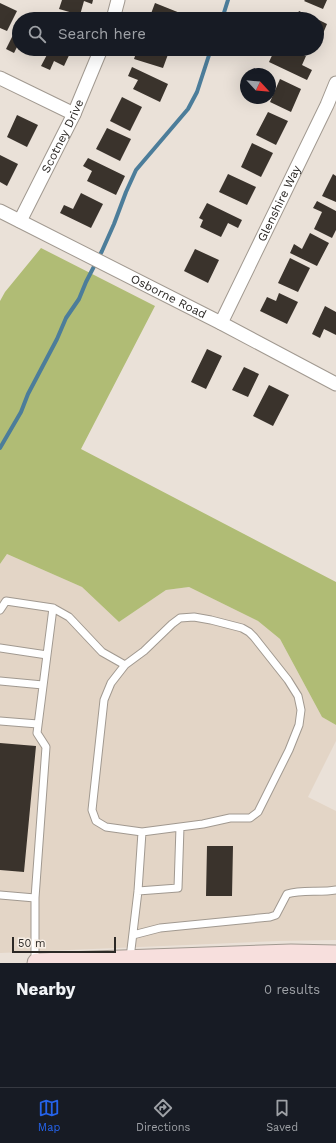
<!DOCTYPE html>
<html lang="en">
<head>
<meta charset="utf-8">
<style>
	body { margin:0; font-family:"Work Sans",sans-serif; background:#20242c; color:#f1f3f6 }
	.compass { position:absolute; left:240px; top:68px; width:36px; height:36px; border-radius:50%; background:#171b24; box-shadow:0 4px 16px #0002; rotate:116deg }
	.scale { position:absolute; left:12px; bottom:10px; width:104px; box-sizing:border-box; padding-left:4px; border:2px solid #2c2926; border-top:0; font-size:11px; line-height:14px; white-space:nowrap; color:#2c2926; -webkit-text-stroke:3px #f7eee5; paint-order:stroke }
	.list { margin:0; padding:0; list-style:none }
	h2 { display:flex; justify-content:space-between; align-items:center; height:52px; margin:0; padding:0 16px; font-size:17px }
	h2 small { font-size:13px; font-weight:400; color:#9ea1a6 }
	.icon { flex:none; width:22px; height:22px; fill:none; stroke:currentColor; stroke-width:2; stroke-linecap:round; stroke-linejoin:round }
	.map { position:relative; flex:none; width:336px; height:963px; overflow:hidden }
	.search { position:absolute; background:#171b24; box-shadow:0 4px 16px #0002; left:12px; right:12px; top:12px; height:44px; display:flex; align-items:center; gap:10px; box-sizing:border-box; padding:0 14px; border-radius:22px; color:#9ea1a6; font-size:15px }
	.sheet { height:124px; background:#171b24 }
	nav { display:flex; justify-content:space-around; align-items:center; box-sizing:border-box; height:56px; border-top:1px solid #363941; background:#171b24; font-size:11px; color:#9ea1a6 }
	nav a { display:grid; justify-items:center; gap:2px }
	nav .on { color:#2563eb }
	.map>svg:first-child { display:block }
	.built { fill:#e3d5c6 }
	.forest { fill:#b0bc75 }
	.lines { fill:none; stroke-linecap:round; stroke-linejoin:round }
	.stream { stroke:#4c7d9a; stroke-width:4 }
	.building { fill:#3a332c }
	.service-casing { stroke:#a19990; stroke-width:9 }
	.minor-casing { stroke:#a19990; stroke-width:15 }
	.secondary-casing { stroke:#a19990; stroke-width:21 }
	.service { stroke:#fff; stroke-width:7 }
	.minor { stroke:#fff; stroke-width:13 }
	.secondary { stroke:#f7dfdd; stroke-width:19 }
	.labels { text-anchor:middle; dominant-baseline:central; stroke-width:4; stroke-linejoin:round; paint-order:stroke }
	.street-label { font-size:12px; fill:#2c2926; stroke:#f7eee5 }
</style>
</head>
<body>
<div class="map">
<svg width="336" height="963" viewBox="0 0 336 963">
	<rect width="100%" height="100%" fill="#eae1d8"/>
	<path class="built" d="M7 554 82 587 119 622 166 590 189 587 258 621 280 639 322 717 336 725V741L308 797 336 811V940L278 941 0 953V564Z"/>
	<path class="forest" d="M41 248 155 306 81 449 336 582V725L322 717 280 639 258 621 189 587 166 590 119 622 82 587 7 554 0 564V301L5 292Z"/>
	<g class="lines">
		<path class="stream" d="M222 19 228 0
			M0 448 21 412 28 394 57 339 66 318 79 299 86 282 102 251 114 224 126 192 136 170 188 109 197 92 211 49"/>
	</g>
	<path class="building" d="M62 0H93L92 4 84 1 80 15 59 9Z
		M305 0H327L323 9 304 1Z
		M0 3 17 11 7 31 0 28Z
		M155 3 185 15 183 19H149Z
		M299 11 316 19H295Z
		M317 19 327 24 319 43 317 42Z
		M19 23V43L14 53 6 49Z
		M50 49H72L64 66 54 61 50 70 41 66Z
		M147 49H170L163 68 134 59 137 50 146 53Z
		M275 49H291L306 56 302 65 312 70 307 80 269 62Z
		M132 67 168 84 160 102 133 89 138 80 128 76Z
		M280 79 301 89 291 112 270 102Z
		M122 97 142 107 130 131 110 121Z
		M268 112 288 121 276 145 256 135Z
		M17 115 38 125 27 147 7 137Z
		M107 128 131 139 120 161 96 149Z
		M252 143 273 153 261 177 241 167Z
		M0 155 18 164 7 186 0 182Z
		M88 158 125 176 116 195 87 181 92 171 83 166Z
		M228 174 256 187 247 205 219 192Z
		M333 174 336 176V202L322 196Z
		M81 193 103 204 91 228 60 213 64 205 73 209Z
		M317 201 336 211V230L332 238 314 229 322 212 313 208Z
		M207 203 242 220 238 228 228 223 221 237 200 227 203 220 199 218Z
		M310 233 329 243 317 266 290 253 294 244 302 249Z
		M195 249 219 260 208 283 184 271Z
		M290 258 310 268 298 292 278 283Z
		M279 293 298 302 287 324 260 311 267 297 276 301Z
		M325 306 336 312V335L324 329 320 338 312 334Z
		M207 349 222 356 206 389 191 382Z
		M244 367 259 374 248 397 232 390Z
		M269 385 289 395 273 426 253 416Z
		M0 743 36 746 24 872 0 870Z
		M207 846H233L232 896H206Z"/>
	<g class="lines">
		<defs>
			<path id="service" d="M0 610 6 601 53 608
				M0 648 47 655
				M0 681 43 685
				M0 721 38 724
				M138 891 178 888 180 827
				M0 895 35 898V963
				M35 898 46 747 37 733 53 608 69 617 102 652 125 665
				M133 935 160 928 270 917 276 915 287 894C302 889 320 893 336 890
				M130 958 138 891 142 832 106 827 96 821 92 810 104 700 111 683 125 665 144 651 172 624 180 618 194 617 211 620 242 628 249 632 254 637 288 680 298 696 301 710 299 725 289 750 258 812 250 818H230L203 824 142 832"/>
			<g id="minor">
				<path d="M113 19 118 0"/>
				<path d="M0 78 74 114"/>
				<path id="s1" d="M0 211 221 323 336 384"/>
				<path id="s2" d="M20 221 74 114 101 49"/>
				<path id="s3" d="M221 323 327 105 336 83"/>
			</g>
			<path id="secondary" d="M37 963 291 954 336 955"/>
		</defs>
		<use href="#service" class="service-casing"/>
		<use href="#minor" class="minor-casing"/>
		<use href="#secondary" class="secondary-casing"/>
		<use href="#service" class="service"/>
		<use href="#minor" class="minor"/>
		<use href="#secondary" class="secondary"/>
	</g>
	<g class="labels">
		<g class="street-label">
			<text stroke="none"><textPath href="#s2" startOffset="95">Scotney Drive</textPath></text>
			<text stroke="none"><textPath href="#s3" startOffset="133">Glenshire Way</textPath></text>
			<text stroke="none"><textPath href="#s1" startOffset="189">Osborne Road</textPath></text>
		</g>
	</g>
</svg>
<svg class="compass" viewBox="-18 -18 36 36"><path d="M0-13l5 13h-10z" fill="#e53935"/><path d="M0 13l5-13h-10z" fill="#9ea1a6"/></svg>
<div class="scale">50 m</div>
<div class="search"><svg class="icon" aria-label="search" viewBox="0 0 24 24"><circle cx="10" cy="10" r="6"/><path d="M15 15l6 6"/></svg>Search here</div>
</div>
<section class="sheet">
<h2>Nearby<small>0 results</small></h2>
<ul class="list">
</ul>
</section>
<nav>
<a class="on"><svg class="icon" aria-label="map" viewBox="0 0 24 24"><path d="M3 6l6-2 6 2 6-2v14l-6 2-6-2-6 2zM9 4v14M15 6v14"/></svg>Map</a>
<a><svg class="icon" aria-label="directions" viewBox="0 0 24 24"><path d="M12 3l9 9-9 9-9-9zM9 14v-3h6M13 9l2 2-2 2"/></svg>Directions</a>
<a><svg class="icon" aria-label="saved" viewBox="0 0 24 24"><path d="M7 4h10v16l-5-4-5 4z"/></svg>Saved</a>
</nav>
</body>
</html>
